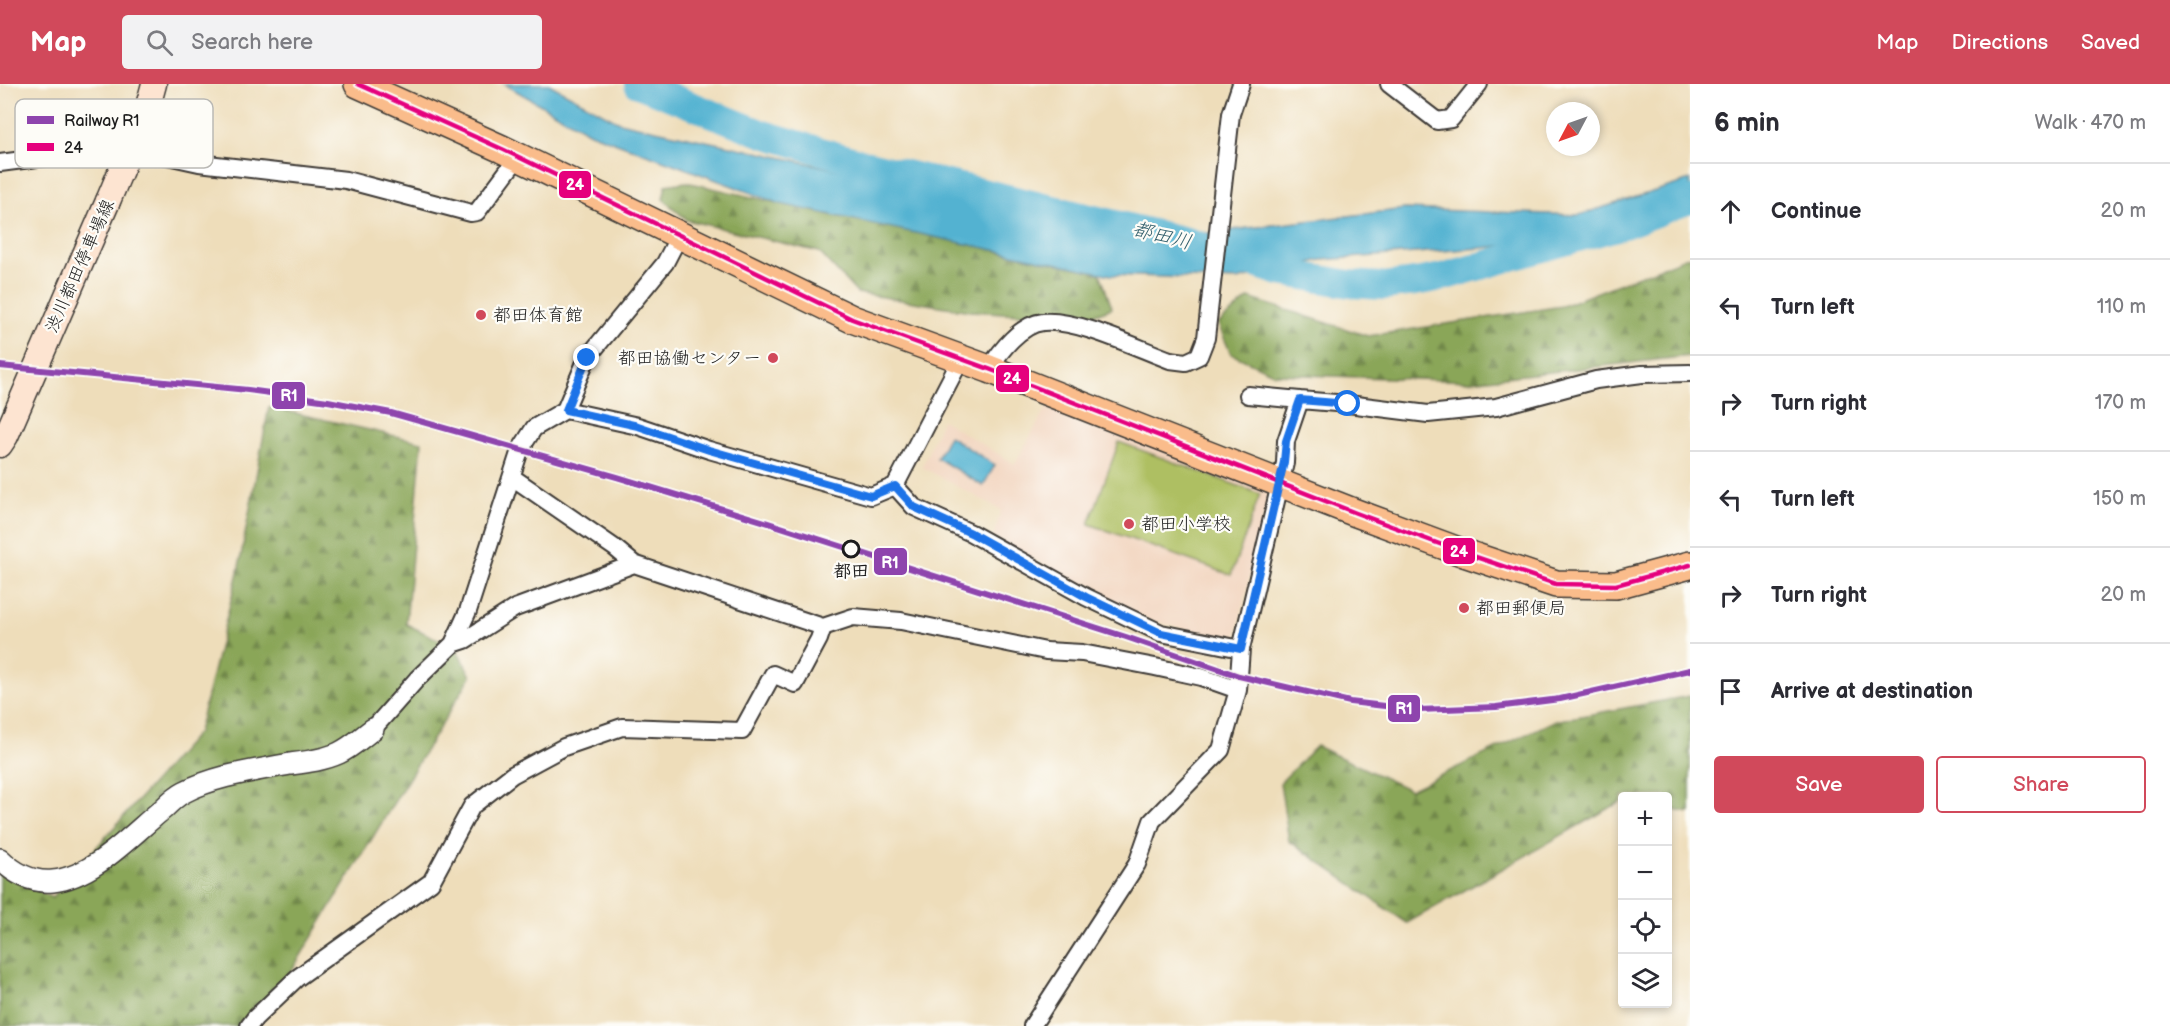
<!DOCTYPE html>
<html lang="en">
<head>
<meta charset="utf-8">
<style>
	body { margin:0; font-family:"Balsamiq Sans","Klee One",sans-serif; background:#f2f2f3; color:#2b2b33 }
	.controls { position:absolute; right:18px; bottom:18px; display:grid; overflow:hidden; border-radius:6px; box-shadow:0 3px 9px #0003 }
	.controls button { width:54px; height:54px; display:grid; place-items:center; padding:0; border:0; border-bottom:2px solid #e1e1e2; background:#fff; color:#2b2b33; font:30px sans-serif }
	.compass { position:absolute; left:1546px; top:18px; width:54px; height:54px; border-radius:50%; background:#fff; box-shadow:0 3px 9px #0003; rotate:229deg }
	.stop { position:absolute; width:18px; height:18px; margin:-14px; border:4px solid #1a73e8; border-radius:50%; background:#fff }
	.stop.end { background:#1a73e8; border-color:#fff; box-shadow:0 2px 6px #0008 }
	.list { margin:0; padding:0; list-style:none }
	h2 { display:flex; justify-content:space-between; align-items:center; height:78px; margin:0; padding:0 24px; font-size:26px }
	h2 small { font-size:20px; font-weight:400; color:#7c7c81 }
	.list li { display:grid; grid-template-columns:39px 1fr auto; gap:18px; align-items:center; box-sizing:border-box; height:96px; padding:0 24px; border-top:2px solid #e1e1e2 }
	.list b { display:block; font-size:22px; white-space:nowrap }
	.list em { font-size:20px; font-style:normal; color:#7c7c81 }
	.actions { display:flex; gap:12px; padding:18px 24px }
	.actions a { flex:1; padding:14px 0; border:2px solid #d1495b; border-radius:6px; text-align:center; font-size:21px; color:#d1495b }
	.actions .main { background:#d1495b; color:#fff }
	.icon { flex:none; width:33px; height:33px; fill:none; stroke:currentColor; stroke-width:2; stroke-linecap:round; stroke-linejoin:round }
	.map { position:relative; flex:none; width:1690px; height:942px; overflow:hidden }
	header { display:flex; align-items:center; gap:36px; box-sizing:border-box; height:84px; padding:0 30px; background:#d1495b; color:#fff }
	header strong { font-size:28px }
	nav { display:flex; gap:33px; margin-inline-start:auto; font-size:21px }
	.search { width:420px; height:54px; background:#f2f2f3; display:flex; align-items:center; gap:15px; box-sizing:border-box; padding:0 21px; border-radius:6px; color:#7c7c81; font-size:22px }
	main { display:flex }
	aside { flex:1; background:#fff }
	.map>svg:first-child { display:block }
	.built { fill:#f2d4be }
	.grass { fill:#aebf62; stroke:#656e3f; stroke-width:1.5 }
	.forest { fill:url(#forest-firs); stroke:#53613a; stroke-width:1.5 }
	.water { fill:#52b2d1; stroke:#376776; stroke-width:1.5 }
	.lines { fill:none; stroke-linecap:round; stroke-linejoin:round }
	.river { stroke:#52b2d1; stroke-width:28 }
	.minor-casing { stroke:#3c3934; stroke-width:20 }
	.tertiary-casing { stroke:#3c3934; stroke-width:24 }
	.secondary-casing { stroke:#3c3934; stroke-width:27 }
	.trunk-casing { stroke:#3c3934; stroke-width:30 }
	.minor { stroke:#fff; stroke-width:16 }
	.tertiary { stroke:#fff; stroke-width:21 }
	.secondary { stroke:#fde4d1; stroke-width:24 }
	.trunk { stroke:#fabc8b; stroke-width:27 }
	.secondary-bridge-casing { stroke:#3c3934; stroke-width:27; stroke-linecap:butt }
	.secondary-bridge { stroke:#fde4d1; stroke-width:24 }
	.bus-1-casing { stroke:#fdfcf7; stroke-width:9 }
	.bus-1 { stroke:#e5007d; stroke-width:4.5 }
	.rail-1-casing { stroke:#fdfcf7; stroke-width:10 }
	.rail-1 { stroke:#8e44ad; stroke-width:6 }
	.route { stroke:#1a73e8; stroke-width:8 }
	.poi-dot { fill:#d1495b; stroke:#fdfcf7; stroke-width:2 }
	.stop-dot { fill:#fdfcf7; stroke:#1c1c1c; stroke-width:3 }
	.labels { text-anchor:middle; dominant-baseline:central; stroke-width:4.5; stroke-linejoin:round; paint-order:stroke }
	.street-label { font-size:18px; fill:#1c1c1c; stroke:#fdfcf7 }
	.poi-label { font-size:18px; fill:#1c1c1c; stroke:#fdfcf7; text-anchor:start }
	.stop-label { font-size:18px; font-weight:bold; fill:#1c1c1c; stroke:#fdfcf7 }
	.water-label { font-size:20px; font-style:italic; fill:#34606d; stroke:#fdfcf7 }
	.key { fill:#fdfcf7; stroke:#bab9b5; stroke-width:1.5 }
	.key-label { font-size:16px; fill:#1c1c1c }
	.line-badge { stroke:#fdfcf7; stroke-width:2 }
	.badge-label { font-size:16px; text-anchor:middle; font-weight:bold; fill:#fff }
</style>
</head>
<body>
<header>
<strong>Map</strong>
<div class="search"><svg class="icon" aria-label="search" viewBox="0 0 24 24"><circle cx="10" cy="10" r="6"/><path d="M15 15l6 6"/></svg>Search here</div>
<nav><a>Map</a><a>Directions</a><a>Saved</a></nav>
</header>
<main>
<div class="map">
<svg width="1690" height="942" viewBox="0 0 1690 942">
	<defs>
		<pattern id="forest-firs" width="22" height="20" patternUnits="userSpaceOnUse" patternTransform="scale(1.5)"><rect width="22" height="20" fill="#8aa658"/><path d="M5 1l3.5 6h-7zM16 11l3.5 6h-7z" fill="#708648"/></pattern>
	</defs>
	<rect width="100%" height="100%" fill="#fdfcf7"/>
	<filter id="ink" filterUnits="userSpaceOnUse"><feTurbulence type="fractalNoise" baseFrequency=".0167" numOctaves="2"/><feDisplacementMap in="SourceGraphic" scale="12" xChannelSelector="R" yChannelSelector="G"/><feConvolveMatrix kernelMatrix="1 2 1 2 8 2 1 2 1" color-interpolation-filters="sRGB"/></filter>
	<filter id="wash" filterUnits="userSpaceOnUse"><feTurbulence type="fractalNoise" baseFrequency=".008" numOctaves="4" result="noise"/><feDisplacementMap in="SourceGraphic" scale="24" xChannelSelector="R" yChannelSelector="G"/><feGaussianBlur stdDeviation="1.35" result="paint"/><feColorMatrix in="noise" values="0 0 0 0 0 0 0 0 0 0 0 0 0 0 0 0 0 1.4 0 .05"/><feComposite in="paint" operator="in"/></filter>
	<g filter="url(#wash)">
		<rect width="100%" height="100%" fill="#eeddba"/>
		<path class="built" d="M1049 319 1270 404 1235 557 1149 536 993 453 1001 426 922 383 942 336 1015 380Z"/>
		<path class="grass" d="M1119 358 1260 410 1231 491 1089 440Z"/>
		<path class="forest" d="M686 98 835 132 914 145 1002 168 1100 189 1112 224 1085 234 971 227 857 209 819 168 687 136 663 115 666 101Z
			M1690 172V272L1471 297 1275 290 1231 270 1218 240 1249 214 1368 252 1562 222Z
			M269 323 422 358 406 540 456 564 471 592 258 942H0V786L52 814 198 648 238 488Z
			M1690 612V729L1668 725V712H1622V717L1407 839 1289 757 1280 699 1316 662 1410 706 1554 637Z"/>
		<path class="water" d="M504 0H549L619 38 926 105 1134 158 1405 125 1579 131 1690 96V127L1642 146 1482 164 1322 176 1237 196 1111 191 781 120 590 49Z
			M949 352 995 381 983 402 937 374Z"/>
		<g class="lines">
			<path class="river" d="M638 0 763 50 865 80 1187 157 1279 188 1350 200 1383 202 1415 198 1442 193 1627 140 1690 116"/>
		</g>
	</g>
	<g filter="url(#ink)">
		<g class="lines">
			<defs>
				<path id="minor" d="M1389 0 1437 37 1451 35 1479 0
					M0 79 91 67 149 68 199 79 346 96 471 129 477 128 518 73
					M989 285C1000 267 1021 240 1043 238 1078 235 1137 264 1170 276L1186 278 1199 272 1206 254 1231 30 1241 0
					M1248 311 1300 316
					M565 326 638 342 709 366 871 412 895 402 961 275
					M512 393 615 464 634 480
					M895 402 914 423 971 449 1086 513 1161 549 1241 565
					M453 560 465 556 515 524 634 480 823 543 853 533 901 537 1046 567 1082 569 1155 583 1201 593 1238 606
					M373 645 417 595 453 560 468 527 520 366 534 344 565 326 587 274 665 179 679 152
					M249 942 255 934 297 894 431 798 472 722 512 691 564 663 622 643 742 647 773 590 795 600 819 555 823 543
					M1032 942 1137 780 1152 737 1221 666 1238 606 1241 565 1285 379 1286 357 1300 316 1348 320 1428 330 1496 323 1596 296 1642 290 1690 289"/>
				<path id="tertiary" d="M0 775C14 789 32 799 53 797 94 793 132 750 163 725 169 719 176 712 184 708 217 691 254 687 290 680 306 678 324 676 339 669 352 663 362 653 373 645"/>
				<path id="secondary" d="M148 22 154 0
					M0 361 6 352 108 117"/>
				<path id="trunk" d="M358 0 502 65 852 235 989 285 1356 429 1464 469 1556 500 1616 501 1690 481"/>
			</defs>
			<use href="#minor" class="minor-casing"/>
			<use href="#tertiary" class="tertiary-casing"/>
			<use href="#secondary" class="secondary-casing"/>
			<use href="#trunk" class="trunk-casing"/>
			<use href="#minor" class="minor"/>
			<use href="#tertiary" class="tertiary"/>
			<use href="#secondary" class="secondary"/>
			<use href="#trunk" class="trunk"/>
			<defs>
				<path id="secondary-bridge" d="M108 117 148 22"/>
			</defs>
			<use href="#secondary-bridge" class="secondary-bridge-casing"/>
			<use href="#secondary-bridge" class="secondary-bridge"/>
			<defs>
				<path id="bus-1" d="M358 0 502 65 852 235 989 285 1356 429 1464 469 1556 500 1616 501 1690 481"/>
			</defs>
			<use href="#bus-1" class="bus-1-casing"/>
			<use href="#bus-1" class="bus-1"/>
			<defs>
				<path id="rail-1" d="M0 282 248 306 328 317 391 329 617 393 762 437 1126 553 1239 592 1350 618 1419 626 1496 623 1560 615 1690 586"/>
			</defs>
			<use href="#rail-1" class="rail-1-casing"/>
			<use href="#rail-1" class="rail-1"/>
		</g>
	</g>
	<g class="lines" filter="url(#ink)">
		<path class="route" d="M587 274 566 326 638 342 709 366 871 412 895 402 914 423 971 449 1086 513 1161 549 1241 565 1284 378 1286 357 1300 316 1348 320"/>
	</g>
	<g class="poi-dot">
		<circle cx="481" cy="231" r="6"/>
		<circle cx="773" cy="274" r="6"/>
		<circle cx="1129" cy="440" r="6"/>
		<circle cx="1464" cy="524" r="6"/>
	</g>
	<circle class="stop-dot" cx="851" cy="465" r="8"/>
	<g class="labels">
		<g class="street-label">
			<text transform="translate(80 182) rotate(-66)">渋川都田停車場線</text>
		</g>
		<g class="poi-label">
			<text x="493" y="231">都田体育館</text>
			<text x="761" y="274" text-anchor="end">都田協働センター</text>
			<text x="1141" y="440">都田小学校</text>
			<text x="1476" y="524">都田郵便局</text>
		</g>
		<g class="stop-label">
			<text x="851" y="487">都田</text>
		</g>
		<g class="water-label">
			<text transform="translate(1162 152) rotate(14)">都田川</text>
		</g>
	</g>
	<rect x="15" y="15" width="198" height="69" rx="9" class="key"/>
	<rect x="27" y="32" width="27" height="8" fill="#8e44ad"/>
	<rect x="27" y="59" width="27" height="8" fill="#e5007d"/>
	<g class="key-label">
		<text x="64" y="42">Railway R1</text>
		<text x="64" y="69">24</text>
	</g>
	<g class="line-badge">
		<rect x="558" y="86" width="34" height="29" rx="6" fill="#e5007d"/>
		<rect x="995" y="280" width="35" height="29" rx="6" fill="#e5007d"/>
		<rect x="271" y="297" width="35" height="29" rx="6" fill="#8e44ad"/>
		<rect x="1442" y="453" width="34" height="28" rx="6" fill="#e5007d"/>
		<rect x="873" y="463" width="35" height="29" rx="6" fill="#8e44ad"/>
		<rect x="1387" y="610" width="34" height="29" rx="6" fill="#8e44ad"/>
	</g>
	<g class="badge-label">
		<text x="575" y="106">24</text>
		<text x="1012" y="300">24</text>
		<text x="289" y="317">R1</text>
		<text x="1459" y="473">24</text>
		<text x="890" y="484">R1</text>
		<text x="1404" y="630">R1</text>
	</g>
</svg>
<div class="controls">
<button>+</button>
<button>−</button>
<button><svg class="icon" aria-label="locate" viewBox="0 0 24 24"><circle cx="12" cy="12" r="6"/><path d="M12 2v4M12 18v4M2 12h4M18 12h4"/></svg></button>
<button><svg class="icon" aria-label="layers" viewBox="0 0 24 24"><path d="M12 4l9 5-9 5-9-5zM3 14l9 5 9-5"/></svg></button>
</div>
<svg class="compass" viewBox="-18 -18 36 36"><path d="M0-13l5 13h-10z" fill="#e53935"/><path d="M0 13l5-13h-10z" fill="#7c7c81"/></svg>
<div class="stop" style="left:1348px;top:320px"></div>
<div class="stop end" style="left:587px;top:274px"></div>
</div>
<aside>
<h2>6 min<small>Walk · 470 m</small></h2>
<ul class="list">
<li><svg class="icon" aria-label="ahead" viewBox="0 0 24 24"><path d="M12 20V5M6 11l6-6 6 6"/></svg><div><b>Continue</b></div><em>20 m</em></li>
<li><svg class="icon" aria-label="left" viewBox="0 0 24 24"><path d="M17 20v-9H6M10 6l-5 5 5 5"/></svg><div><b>Turn left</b></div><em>110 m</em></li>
<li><svg class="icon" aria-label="right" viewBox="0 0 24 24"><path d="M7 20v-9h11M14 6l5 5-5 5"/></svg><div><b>Turn right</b></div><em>170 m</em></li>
<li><svg class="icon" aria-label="left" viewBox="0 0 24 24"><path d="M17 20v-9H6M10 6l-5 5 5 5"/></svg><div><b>Turn left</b></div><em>150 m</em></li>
<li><svg class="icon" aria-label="right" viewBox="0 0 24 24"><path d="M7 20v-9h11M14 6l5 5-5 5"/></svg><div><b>Turn right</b></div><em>20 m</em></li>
<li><svg class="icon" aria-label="arrive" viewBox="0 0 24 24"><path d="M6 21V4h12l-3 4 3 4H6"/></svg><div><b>Arrive at destination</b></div></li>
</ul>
<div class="actions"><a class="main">Save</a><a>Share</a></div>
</aside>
</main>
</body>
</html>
